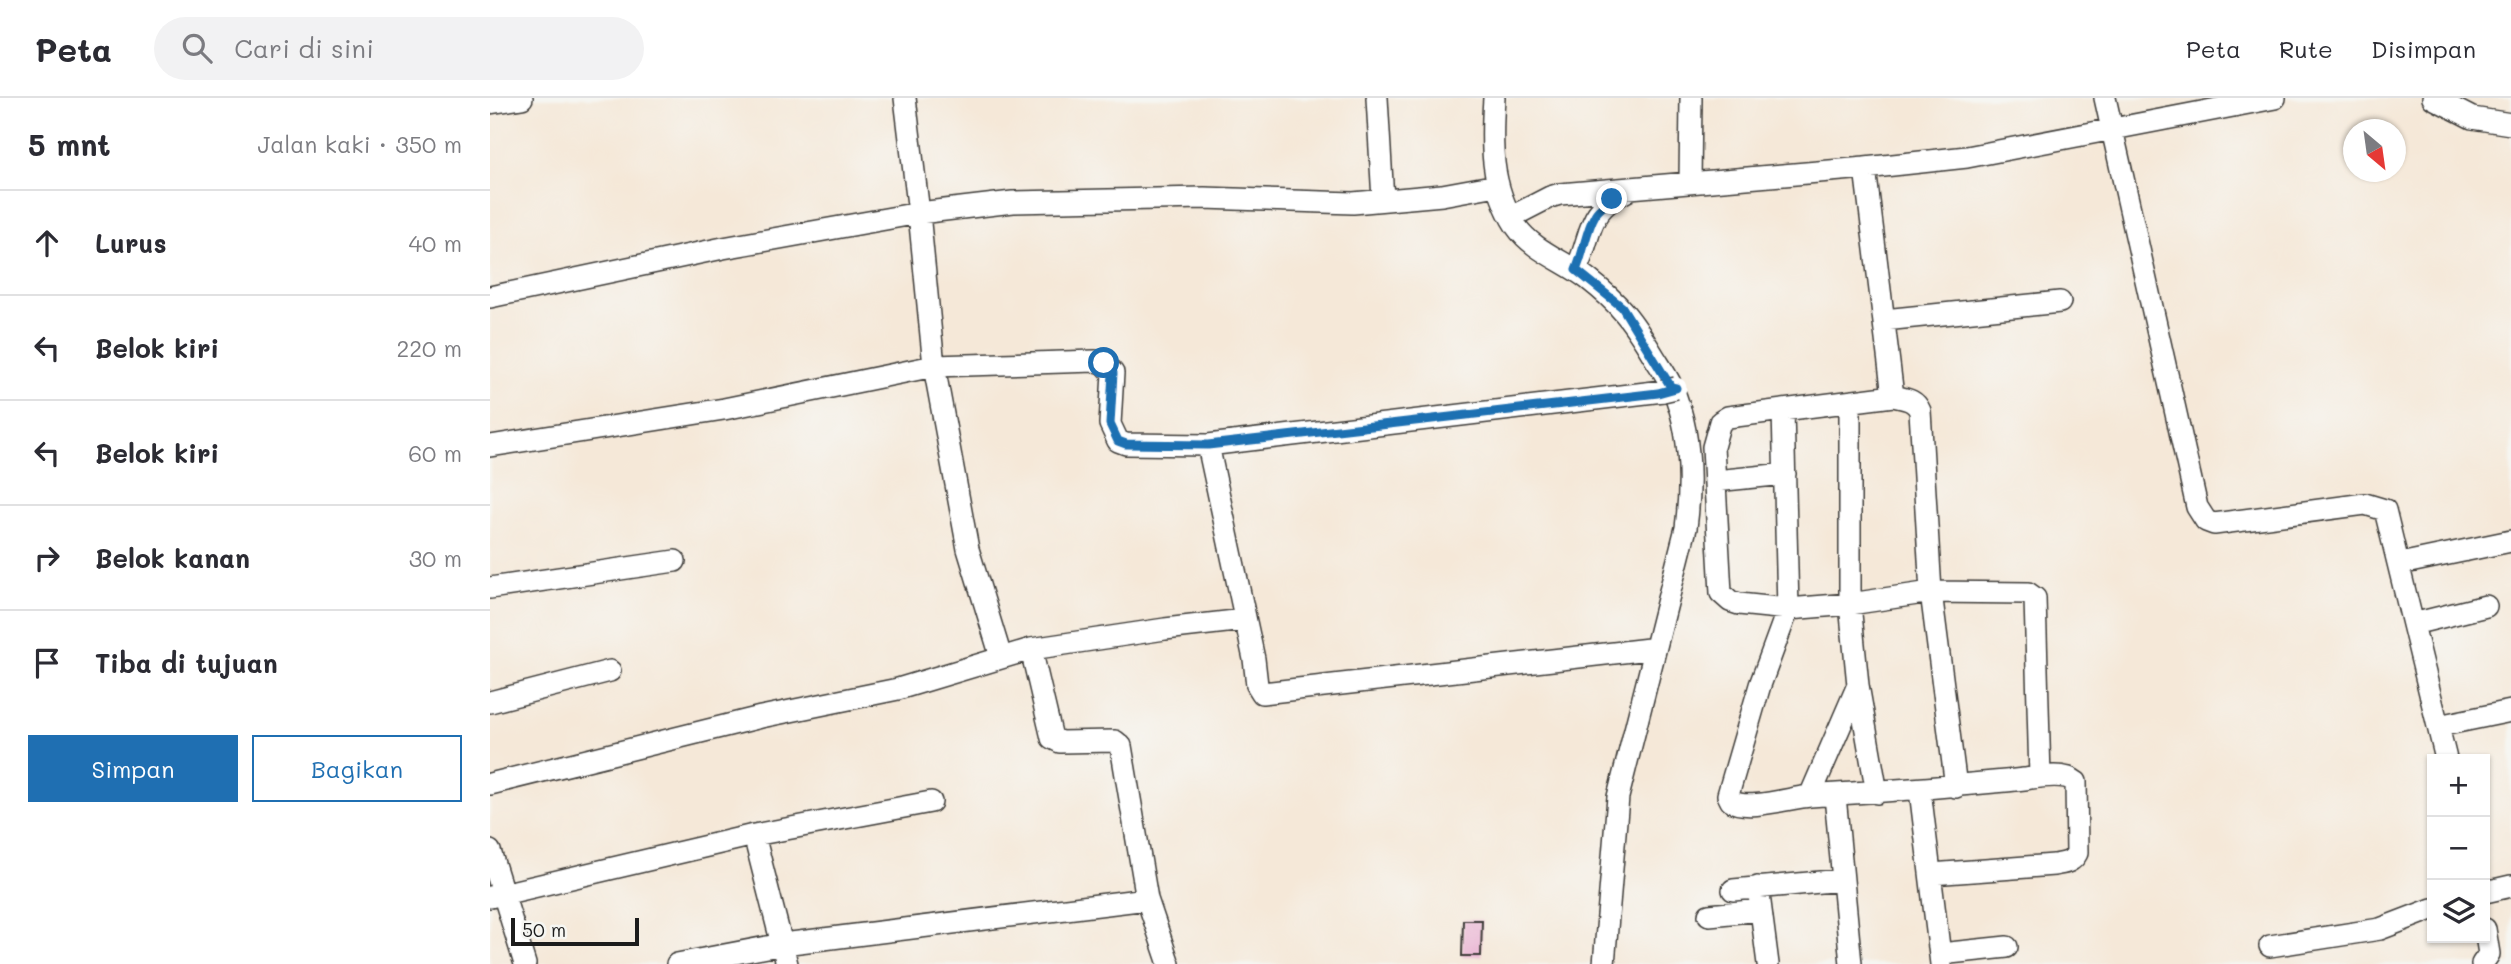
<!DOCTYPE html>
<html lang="id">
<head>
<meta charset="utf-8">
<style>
	body { margin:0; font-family:Mali,sans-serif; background:#f2f2f3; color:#2b2b33 }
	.controls { position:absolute; right:21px; bottom:21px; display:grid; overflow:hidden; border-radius:0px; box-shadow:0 2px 5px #0004 }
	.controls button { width:63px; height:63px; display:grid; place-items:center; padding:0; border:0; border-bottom:2px solid #e1e1e2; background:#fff; color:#2b2b33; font:35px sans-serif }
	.compass { position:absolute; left:1853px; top:21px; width:63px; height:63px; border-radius:50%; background:#fff; box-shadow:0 2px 5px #0004; rotate:151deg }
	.scale { position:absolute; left:21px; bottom:18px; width:128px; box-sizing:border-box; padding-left:7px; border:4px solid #1c1c1c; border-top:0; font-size:19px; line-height:24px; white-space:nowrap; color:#1c1c1c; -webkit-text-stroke:5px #f6f6f2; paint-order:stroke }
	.stop { position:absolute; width:21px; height:21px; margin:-16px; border:5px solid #1f6fb2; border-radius:50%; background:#fff }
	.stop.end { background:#1f6fb2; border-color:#fff; box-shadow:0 2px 7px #0008 }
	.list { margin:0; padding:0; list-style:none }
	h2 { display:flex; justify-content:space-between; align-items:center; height:91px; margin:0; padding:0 28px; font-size:30px }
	h2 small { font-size:23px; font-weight:400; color:#7c7c81 }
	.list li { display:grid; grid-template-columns:46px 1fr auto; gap:21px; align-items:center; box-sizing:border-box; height:105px; padding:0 28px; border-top:2px solid #e1e1e2 }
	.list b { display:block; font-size:26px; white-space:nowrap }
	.list em { font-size:23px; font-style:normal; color:#7c7c81 }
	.actions { display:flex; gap:14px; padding:21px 28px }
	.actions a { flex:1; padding:16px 0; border:2px solid #1f6fb2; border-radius:0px; text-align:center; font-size:24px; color:#1f6fb2 }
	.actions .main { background:#1f6fb2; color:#fff }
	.icon { flex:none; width:38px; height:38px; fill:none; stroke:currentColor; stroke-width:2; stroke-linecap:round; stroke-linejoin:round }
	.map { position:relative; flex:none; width:2021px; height:866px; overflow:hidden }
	header { display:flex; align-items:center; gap:42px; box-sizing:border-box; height:98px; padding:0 35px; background:#fff; border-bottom:2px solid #e1e1e2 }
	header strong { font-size:33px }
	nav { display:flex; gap:38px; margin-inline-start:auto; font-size:24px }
	.search { width:490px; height:63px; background:#f2f2f3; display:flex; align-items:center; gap:18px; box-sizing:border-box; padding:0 24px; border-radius:38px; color:#7c7c81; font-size:26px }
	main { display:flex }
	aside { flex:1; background:#fff }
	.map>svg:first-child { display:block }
	.building { fill:#e9aed0 }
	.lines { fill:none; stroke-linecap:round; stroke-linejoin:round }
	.street-casing { stroke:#3d3b38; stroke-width:24 }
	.street { stroke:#fff; stroke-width:21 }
	.street-bridge-casing { stroke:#3d3b38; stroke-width:24; stroke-linecap:butt }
	.street-bridge { stroke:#fff; stroke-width:21 }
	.route { stroke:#1f6fb2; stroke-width:9 }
</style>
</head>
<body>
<header>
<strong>Peta</strong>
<div class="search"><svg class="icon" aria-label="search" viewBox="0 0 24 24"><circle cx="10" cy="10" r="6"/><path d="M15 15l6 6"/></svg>Cari di sini</div>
<nav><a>Peta</a><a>Rute</a><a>Disimpan</a></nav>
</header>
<main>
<aside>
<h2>5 mnt<small>Jalan kaki · 350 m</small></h2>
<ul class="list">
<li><svg class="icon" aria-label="ahead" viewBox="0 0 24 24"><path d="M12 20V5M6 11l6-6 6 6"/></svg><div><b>Lurus</b></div><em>40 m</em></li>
<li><svg class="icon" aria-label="left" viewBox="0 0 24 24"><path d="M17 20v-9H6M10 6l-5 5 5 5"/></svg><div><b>Belok kiri</b></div><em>220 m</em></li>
<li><svg class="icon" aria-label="left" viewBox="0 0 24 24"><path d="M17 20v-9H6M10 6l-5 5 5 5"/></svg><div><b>Belok kiri</b></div><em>60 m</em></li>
<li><svg class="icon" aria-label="right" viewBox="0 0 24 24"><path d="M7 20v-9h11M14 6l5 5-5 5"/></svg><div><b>Belok kanan</b></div><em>30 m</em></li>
<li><svg class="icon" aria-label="arrive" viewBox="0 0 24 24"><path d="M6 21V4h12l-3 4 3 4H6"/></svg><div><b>Tiba di tujuan</b></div></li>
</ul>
<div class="actions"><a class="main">Simpan</a><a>Bagikan</a></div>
</aside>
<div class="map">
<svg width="2021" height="866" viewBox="0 0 2021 866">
	<rect width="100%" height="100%" fill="#f6f6f2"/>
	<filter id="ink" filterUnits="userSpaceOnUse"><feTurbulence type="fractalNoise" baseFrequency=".0143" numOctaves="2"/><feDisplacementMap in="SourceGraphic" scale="14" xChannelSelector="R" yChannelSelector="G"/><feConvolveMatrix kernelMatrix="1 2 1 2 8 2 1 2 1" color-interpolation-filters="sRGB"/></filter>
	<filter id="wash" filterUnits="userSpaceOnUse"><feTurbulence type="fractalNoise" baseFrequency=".00686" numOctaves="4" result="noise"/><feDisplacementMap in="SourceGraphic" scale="28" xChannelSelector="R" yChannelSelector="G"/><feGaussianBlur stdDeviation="1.57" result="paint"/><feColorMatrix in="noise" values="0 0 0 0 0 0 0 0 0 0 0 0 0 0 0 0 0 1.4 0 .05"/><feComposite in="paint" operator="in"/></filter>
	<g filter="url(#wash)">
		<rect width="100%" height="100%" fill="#f5e8d8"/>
		<g id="blocks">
			<path class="building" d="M973 822H992L991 858H972Z"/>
		</g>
	</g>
	<g filter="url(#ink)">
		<use href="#blocks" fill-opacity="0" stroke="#3d3b38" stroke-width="2"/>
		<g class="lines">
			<defs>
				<path id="street" d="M415 0 429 115 444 268 478 451 511 559
					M887 0 893 102
					M1004 0C1001 45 1000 88 1026 128 1043 153 1075 163 1098 181 1130 206 1142 222 1163 257 1169 267 1177 278 1182 289 1201 333 1202 383 1196 430L1128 699 1114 866
					M1615 0 1707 409 1716 423 1724 426 1875 406 1895 412 1956 661
					M1943 0 1982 20 2021 26
					M0 5 32 0
					M1375 70 1403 298
					M1200 84 1201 0
					M1021 119 1060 99 1070 96 1375 70 1477 59 1785 0
					M1086 172C1104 134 1094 114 1137 93
					M0 199 233 150 429 115 523 104 714 100 863 105 952 97 1007 87
					M1394 222 1570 204
					M1403 298C1415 301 1425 301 1430 313L1441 494 1360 506 1298 511 1249 506 1240 503 1231 495 1223 349 1230 324 1238 319Z
					M1360 304V506L1368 587 1387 695
					M1293 312 1298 511 1270 587 1238 697 1241 703C1258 713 1299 700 1320 698 1392 693 1462 689 1534 681 1549 679 1575 674 1586 684L1587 755C1582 765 1574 765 1564 767L1441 776
					M718 347 764 561 767 587 772 595 1159 551
					M0 348 234 311 444 268 605 263 614 265 623 275 620 326 628 343 636 346 718 347 1173 293
					M1225 383 1295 376
					M1910 466 2021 443
					M0 490 185 463
					M1923 526 1996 508
					M541 551 562 640 570 644 625 643 631 648 657 801 679 866
					M0 604 120 573
					M1948 628 2021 613
					M0 686 271 619 408 591 541 551 675 531 754 522
					M1466 689 1441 494 1538 495 1545 500 1550 679
					M1430 692 1451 866
					M1320 698 1368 587
					M1345 698 1361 866
					M264 737 297 866
					M0 753 35 866
					M1268 789 1278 866
					M1243 792 1352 782
					M1995 794 2021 788
					M0 799 264 737 441 704
					M1219 817 1271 812
					M1780 848 1890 831 1942 811
					M1450 856 1517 849
					M187 866 293 846 657 801
					M1992 866 1999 856 1995 831"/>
			</defs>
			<use href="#street" class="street-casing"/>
			<use href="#street" class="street"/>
			<defs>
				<path id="street-bridge" d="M1173 293 1186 290"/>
			</defs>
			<use href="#street-bridge" class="street-bridge-casing"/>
			<use href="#street-bridge" class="street-bridge"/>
		</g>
	</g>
	<g class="lines" filter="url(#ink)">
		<path class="route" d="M614 265 623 275 620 326 628 343 636 346 718 347 1168 295 1186 290 1181 289 1132 209 1086 172C1094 154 1096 132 1105 117 1108 111 1116 106 1122 101"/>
	</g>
</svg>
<div class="controls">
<button>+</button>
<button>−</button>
<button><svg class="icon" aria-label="layers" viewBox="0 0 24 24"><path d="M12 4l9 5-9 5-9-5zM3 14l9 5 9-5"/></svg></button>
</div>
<svg class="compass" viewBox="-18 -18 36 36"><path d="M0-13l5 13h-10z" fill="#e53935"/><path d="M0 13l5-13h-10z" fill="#7c7c81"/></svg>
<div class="scale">50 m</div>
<div class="stop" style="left:614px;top:265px"></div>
<div class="stop end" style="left:1122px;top:101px"></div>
</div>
</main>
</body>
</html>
